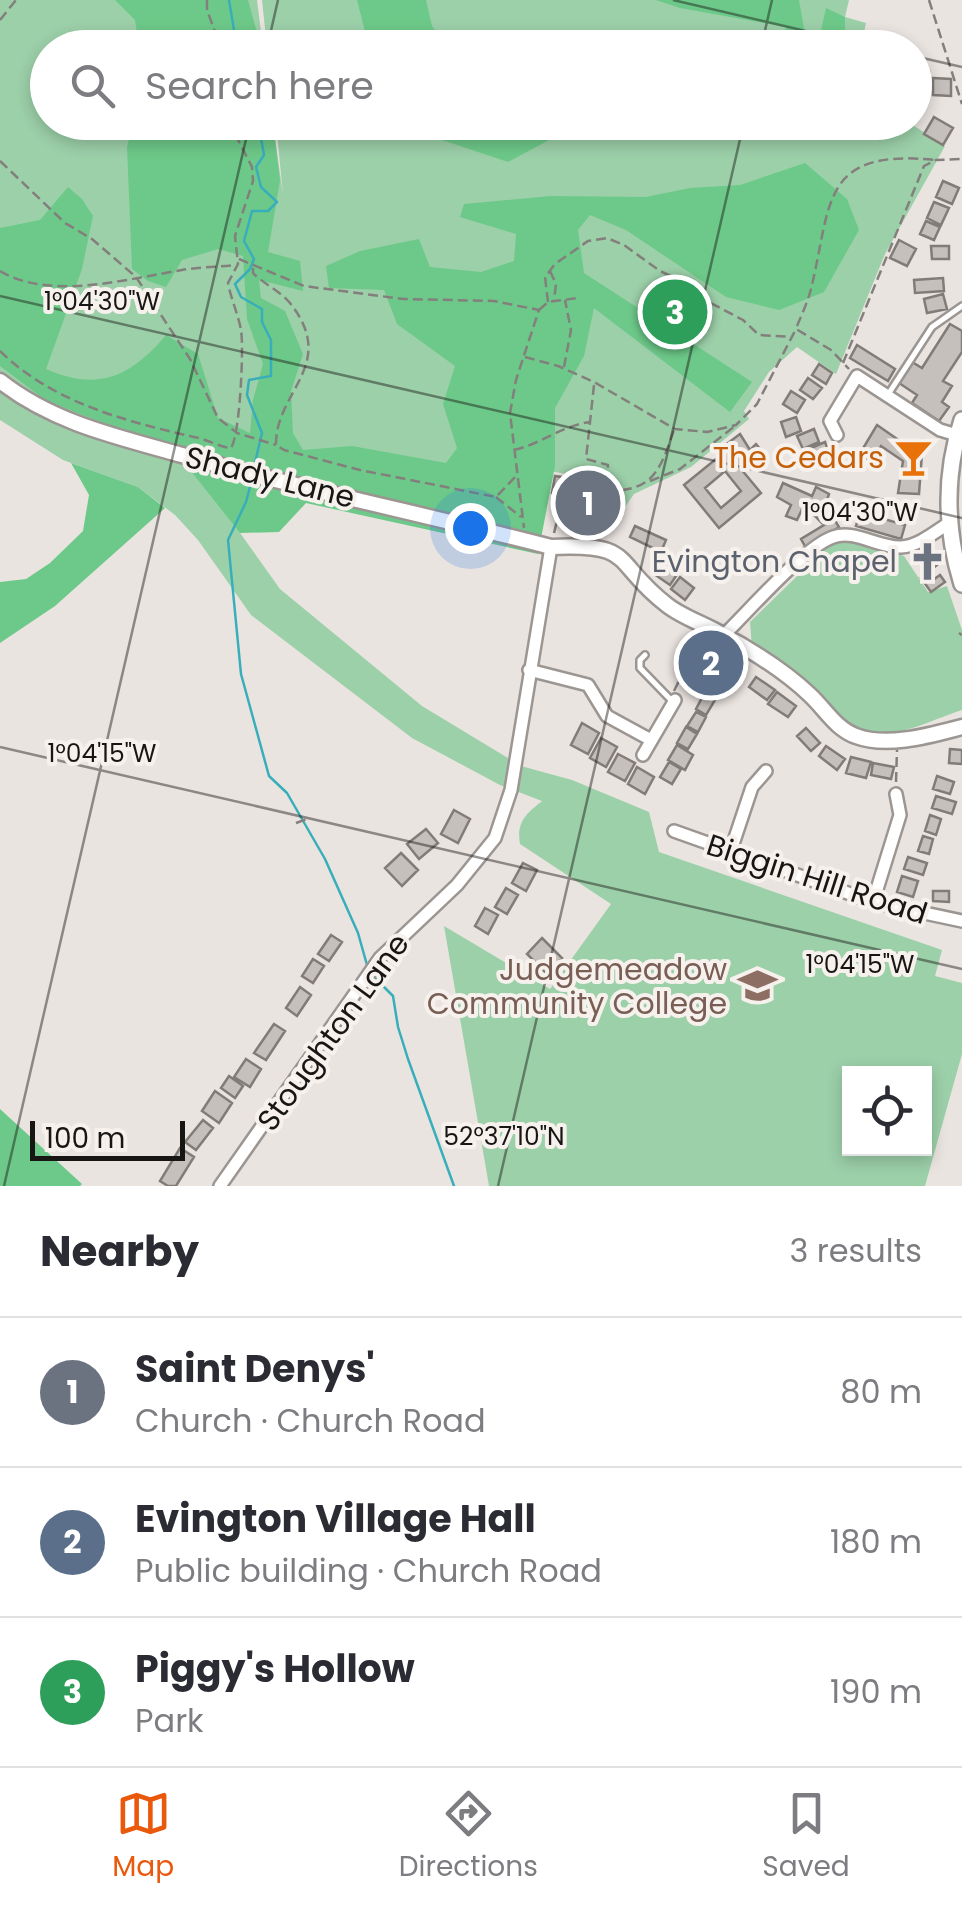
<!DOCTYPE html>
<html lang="en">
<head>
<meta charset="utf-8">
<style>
	body { margin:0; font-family:Poppins,sans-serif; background:#f2f2f3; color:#2b2b33 }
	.controls { position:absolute; right:30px; bottom:30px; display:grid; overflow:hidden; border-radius:0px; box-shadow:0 5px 15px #0003 }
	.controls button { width:90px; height:90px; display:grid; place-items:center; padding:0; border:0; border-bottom:2px solid #e1e1e2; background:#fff; color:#2b2b33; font:50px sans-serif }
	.scale { position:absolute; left:30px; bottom:25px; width:155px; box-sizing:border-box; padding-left:10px; border:5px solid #181615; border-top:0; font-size:28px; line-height:35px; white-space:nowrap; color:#181615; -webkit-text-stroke:8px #f7f1ed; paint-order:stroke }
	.you { position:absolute; left:470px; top:528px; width:35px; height:35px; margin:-25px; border:8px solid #fff; border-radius:50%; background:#1a73e8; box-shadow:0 0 0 15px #1a73e833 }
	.badge { display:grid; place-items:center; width:65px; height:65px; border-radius:50%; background:#ea580c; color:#fff; font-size:32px; font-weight:700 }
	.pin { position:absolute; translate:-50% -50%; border:5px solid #fff; box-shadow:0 2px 10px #0006 }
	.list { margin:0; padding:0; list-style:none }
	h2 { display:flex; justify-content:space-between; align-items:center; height:130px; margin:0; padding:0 40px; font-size:42px }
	h2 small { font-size:32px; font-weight:400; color:#7c7c81 }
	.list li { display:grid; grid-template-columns:65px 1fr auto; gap:30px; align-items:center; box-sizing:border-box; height:150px; padding:0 40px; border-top:2px solid #e1e1e2 }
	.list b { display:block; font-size:38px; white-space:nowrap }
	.list p { margin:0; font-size:32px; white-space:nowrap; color:#7c7c81 }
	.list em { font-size:32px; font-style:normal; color:#7c7c81 }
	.icon { flex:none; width:55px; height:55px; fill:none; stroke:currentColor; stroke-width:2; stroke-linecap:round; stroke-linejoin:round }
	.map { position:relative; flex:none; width:962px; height:1186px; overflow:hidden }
	.search { position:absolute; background:#fff; box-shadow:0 5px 15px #0003; left:30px; right:30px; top:30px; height:110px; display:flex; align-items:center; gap:25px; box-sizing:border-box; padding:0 35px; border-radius:55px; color:#7c7c81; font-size:38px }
	.sheet { height:580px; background:#fff }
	nav { display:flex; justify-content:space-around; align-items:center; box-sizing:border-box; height:140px; border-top:2px solid #e1e1e2; background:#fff; font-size:28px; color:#7c7c81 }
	nav a { display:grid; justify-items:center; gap:5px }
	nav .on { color:#ea580c }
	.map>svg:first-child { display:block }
	.green { fill:#9cd0a9; fill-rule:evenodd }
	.forest { fill:#6dc989 }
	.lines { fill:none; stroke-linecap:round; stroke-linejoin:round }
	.stream { stroke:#39aebb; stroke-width:2.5 }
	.building { fill:#c5c0bc; stroke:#827c79; stroke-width:2.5; fill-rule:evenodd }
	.service-casing { stroke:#9c9693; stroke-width:10 }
	.minor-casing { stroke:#9c9693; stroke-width:16 }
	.tertiary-casing { stroke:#9c9693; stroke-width:19 }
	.secondary-casing { stroke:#9c9693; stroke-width:20 }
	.path { stroke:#837f7c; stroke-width:2.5; stroke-dasharray:10 5; stroke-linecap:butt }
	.service { stroke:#fff; stroke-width:5 }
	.minor { stroke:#fff; stroke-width:11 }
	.tertiary { stroke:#fff; stroke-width:14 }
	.secondary { stroke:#fff; stroke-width:15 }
	.ticks { fill:none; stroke:#181615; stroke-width:2.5; stroke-opacity:0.45 }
	.labels { text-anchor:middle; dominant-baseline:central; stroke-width:8; stroke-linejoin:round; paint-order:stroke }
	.food-label { font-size:30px; fill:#c56008; stroke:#f7f1ed; text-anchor:end }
	.street-label { font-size:30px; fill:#181615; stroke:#f7f1ed }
	.worship-label { font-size:30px; fill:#5b616d; stroke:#f7f1ed; text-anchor:end }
	.education-label { font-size:30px; fill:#785e54; stroke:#f7f1ed; text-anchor:end }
	.ticks-label { font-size:25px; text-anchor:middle; fill:#181615; stroke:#f7f1ed; stroke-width:8; stroke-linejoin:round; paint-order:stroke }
</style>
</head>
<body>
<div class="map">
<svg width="962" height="1186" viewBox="0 0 962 1186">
	<rect width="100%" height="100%" fill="#eae4e0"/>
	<path class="green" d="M0 0H257L263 47 48 48V122L273 123 283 195 276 123 908 122 945 146 885 254 836 374 797 347 769 372 744 411 749 419 691 467 634 494 618 517 602 509 605 488 602 479 528 468 524 504 187 466 213 495 280 589 422 706 521 766 572 780 649 812 659 852 942 950 935 976 962 983V1054L925 1186H489L444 926 550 989 611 904 520 844C516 822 527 813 542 801L500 785 412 738 251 615 198 540 175 515 138 487 63 460 0 420ZM850 1074H924V1148H850Z
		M262 0H849L845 17 866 23 862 43 867 47H267Z
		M850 540 904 556 928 592 947 586 962 630V710C925 722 896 741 856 730L752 648 750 622 829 545Z"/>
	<path class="forest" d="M115 0H248L261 47H139L135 20Z
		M357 0H426L432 26 449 47H369Z
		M656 0H799L805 34 820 35 826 8 845 17V47H799L783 42 786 27 680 8Z
		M133 123H273L280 181 268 252 300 261 303 291 259 280 261 298 285 311 303 354 291 391 293 433 303 450 352 446 446 463 457 448 443 404 455 366 397 324 384 290 329 288 326 266 360 251 419 239 430 267 481 272 514 261 516 234 460 217 464 204 551 196 646 197 690 188 740 185 805 163 847 199 859 230 824 292 779 310 726 297 626 230 590 215 578 230 584 273 752 382 730 412 594 308 584 356 555 408V466L538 554 306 503 279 532 240 533 187 466 120 430 45 400 0 366V228L40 220 68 187 82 199 93 216 82 269 46 369C97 392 131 377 166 335L198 354 218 418 250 433 253 400 263 364 247 319 243 256 218 249 182 260 166 287 148 281 132 269 127 147Z
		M417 123H581L508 162 427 135Z
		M71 463 138 487 165 508 55 606 0 643V582L26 579 50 563 83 531 89 495Z
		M0 1109 82 1184 80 1186H0Z"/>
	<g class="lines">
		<path class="stream" d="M229 0 237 48
			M253 471 262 433 247 395 249 380 271 376V340L262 322V309L241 297 235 284 250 269 254 259 244 241 252 211H268L277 202 261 187 256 167 264 155 258 122
			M252 479 246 502 228 540 241 674 269 776 287 793 325 859 358 933 367 965
			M373 976 393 996 398 1027 408 1059 454 1186"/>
	</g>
	<path class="building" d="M914 71H929L928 93H914Z
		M933 78 951 79V96L933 95Z
		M934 117 953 128 943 145 924 134Z
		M943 181 959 188 952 204 936 197Z
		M934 202 949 208 941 225 927 218Z
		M926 221 940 227 934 240 920 234Z
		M899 240 916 249 907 266 890 258Z
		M931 246H949V259H932Z
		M943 278 944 291 915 293 914 280Z
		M943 294 947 309 927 313 924 299Z
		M950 324 962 331V352L943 381 952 386 942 402 949 407 939 421 912 403 917 395 899 383 912 362 922 368Z
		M857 345 895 369 888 381 850 358Z
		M819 364 832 373 826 384 812 375Z
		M808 378 822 388 813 399 800 390Z
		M791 391 805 400 797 413 783 404Z
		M796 417 801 431 786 437 781 422Z
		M877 425 900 441 923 440 919 494 898 493 903 461 881 446 872 462 859 455Z
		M814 429 819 442 803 449 797 436Z
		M740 434 750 450 756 444 766 456 754 465 751 461 741 469 761 493 719 528 684 485 727 450 729 453 733 449 728 443ZM725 471 741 491 721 508 705 488Z
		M825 442 829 453 815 459 811 448Z
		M555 476 575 479 573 487 577 488 578 481 604 486 599 514 593 512 590 527 579 525 582 510 575 509 577 494 552 493Z
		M783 483 812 496 816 487 829 494 825 506 832 516 822 523 804 505 797 520 786 516 791 505 777 497Z
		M860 512 905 525 901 539 856 526Z
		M834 519 839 527 806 548 801 539Z
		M635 526 666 540 661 552 630 537Z
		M926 550 937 565 928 572 916 557Z
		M662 562 678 573 670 585 654 574Z
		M928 573 933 580 940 575 945 582 931 592 921 578Z
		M680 577 694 588 685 600 671 589Z
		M708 647 726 656 718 670 723 677 718 684 695 671Z
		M726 671 737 680 732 690 719 683Z
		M756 677 775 690 767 700 749 687Z
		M777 692 796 706 788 717 768 704Z
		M704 694 715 700 706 715 696 709Z
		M696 712 706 717 698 732 687 726Z
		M582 723 599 733 588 754 571 745Z
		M686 727 697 734 688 749 677 743Z
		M806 728 820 743 811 751 797 736Z
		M601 738 617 747 606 767 590 758Z
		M677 745 693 755 685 770 668 760Z
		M826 746 845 759 837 770 819 756Z
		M950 749 962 750V764L949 763Z
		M618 754 635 763 625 781 608 772Z
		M851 757 871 762 866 778 846 773Z
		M669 762 681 769 672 784 660 777Z
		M873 763 894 767 891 779 871 775Z
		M637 767 654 777 645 794 628 784Z
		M937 776 954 782 950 794 933 789Z
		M936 796 956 802 952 814 932 808Z
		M454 810 470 819 458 843 441 834Z
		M930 815 941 819 936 835 925 831Z
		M426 829 438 843 419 859 407 844Z
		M923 836 933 839 929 854 918 851Z
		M401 853 418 870 402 886 385 868Z
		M908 857 927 863 923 875 904 869Z
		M523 863 537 870 526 891 512 883Z
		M902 876 918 881 913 897 897 892Z
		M506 888 518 895 507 914 495 907Z
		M933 891H949V902L933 901Z
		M485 908 498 915 488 934 475 926Z
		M331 935 342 942 329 961 318 954Z
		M542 938 562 958 547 974 527 954Z
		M313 959 324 966 313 983 302 976Z
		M300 987 311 995 297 1016 286 1008Z
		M274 1024 285 1031 266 1060 254 1053Z
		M246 1059 261 1069 250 1087 234 1077Z
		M229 1076 243 1086 235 1098 221 1088Z
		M215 1091 232 1103 219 1123 202 1111Z
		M203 1120 213 1128 196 1150 185 1142Z
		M180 1148 194 1157 176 1186H168L160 1181Z"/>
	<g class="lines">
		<defs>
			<path id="service" d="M889 393 932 327 962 306
				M645 655 640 660V668L671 700"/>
			<path id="minor" d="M837 435 830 421 857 376 940 430 957 435
				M724 635C748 612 804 547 833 537 855 529 878 548 901 547 918 546 935 532 949 523
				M529 670 588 685 607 716 651 740
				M643 755 675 700
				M674 831 873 902 962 921
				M730 853 752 787 766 771
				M873 902 900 815 896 794
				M220 1186 380 958 457 885 495 838 511 790 551 547"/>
			<path id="tertiary" d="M0 381C53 423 118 437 182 455 304 490 428 515 551 547 637 543 611 562 667 605 682 617 704 624 721 634 751 650 786 672 810 695 825 709 836 729 856 736 887 748 931 735 962 727"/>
			<path id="secondary" d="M962 420C944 475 945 529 962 584"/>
		</defs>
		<use href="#service" class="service-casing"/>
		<use href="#minor" class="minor-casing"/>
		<use href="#tertiary" class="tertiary-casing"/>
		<use href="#secondary" class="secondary-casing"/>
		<path class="path" d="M207 0V10L221 48
			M929 0 962 104
			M0 20 16 0
			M0 161 65 223 92 239 136 277 190 359 218 418 237 433 276 445
			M239 259 304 286 403 299 494 301 539 310 516 380 510 413 524 528
			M253 268V273C265 285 279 290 290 303 339 365 275 391 276 445L284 450 360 470 496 497 515 477
			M0 271C50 301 127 279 182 270 200 267 218 267 236 265
			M550 271 556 284 554 300
			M548 302 545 277 555 264 588 241 607 238 624 245 660 271 694 287 705 300 743 320 759 335 792 337
			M539 310 548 302 578 298
			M797 326C802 314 808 301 811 289 832 203 820 148 936 160
			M0 351C52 402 124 421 194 437 207 439 219 447 231 448 240 435 244 347 241 330 238 314 231 299 228 283L238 264 235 236 253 181 252 167 229 122
			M525 357 558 366 594 382 675 429 707 432 736 425 757 404 796 329 831 350 849 369
			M843 363 924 166 936 160 962 159
			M564 367 571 330 565 300
			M594 385 586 459 608 465 607 489
			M514 450C541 444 561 426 590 422
			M650 481 680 469 735 426
			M562 494 558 515 576 531 593 528 604 519
			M496 497 521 517
			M554 533 558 517
			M603 536 607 491C654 491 660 470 674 430
			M959 633 962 635
			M674 691 701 636
			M896 782 897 750
			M296 823 310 818"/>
		<use href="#service" class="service"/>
		<use href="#minor" class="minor"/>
		<use href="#tertiary" class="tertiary"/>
		<use href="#secondary" class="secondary"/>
	</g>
	<path class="ticks" d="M673 0 878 48M267 48 278 0M761 48 772 0M914 56 962 67M0 296 962 518M0 747 962 969M4 1186 250 122M498 1186 744 122"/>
	<defs>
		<symbol id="bar-bare" viewBox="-9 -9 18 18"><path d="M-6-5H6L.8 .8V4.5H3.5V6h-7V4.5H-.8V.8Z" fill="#e8710a" stroke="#f7f1ed" stroke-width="2.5" paint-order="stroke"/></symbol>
		<symbol id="church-bare" viewBox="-9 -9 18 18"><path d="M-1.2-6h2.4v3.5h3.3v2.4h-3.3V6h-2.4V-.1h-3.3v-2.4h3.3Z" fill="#6b7280" stroke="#f7f1ed" stroke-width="2.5" paint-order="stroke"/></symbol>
		<symbol id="school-bare" viewBox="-9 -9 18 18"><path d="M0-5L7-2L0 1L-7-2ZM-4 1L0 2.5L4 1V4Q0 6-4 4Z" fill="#8d6e63" stroke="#f7f1ed" stroke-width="2.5" paint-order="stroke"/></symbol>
	</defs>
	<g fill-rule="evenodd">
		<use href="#bar-bare" x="886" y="430" width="55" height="55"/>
		<use href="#church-bare" x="900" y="534" width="55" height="55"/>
		<use href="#school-bare" x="730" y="958" width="55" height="55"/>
	</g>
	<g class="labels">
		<g class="food-label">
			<text x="884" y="457">The Cedars</text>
		</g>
		<g class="street-label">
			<text transform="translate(270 477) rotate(14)">Shady Lane</text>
			<text transform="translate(817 879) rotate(18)">Biggin Hill Road</text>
			<text transform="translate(333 1032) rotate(-54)">Stoughton Lane</text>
		</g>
		<g class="worship-label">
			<text x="897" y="561">Evington Chapel</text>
		</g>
		<g class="education-label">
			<text x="727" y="969">Judgemeadow<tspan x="727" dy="34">Community College</tspan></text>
		</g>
	</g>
	<g class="ticks-label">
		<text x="102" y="310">1°04'30"W</text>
		<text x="860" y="521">1°04'30"W</text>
		<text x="102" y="762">1°04'15"W</text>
		<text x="860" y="973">1°04'15"W</text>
		<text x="504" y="1145">52°37'10"N</text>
	</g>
</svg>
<div class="controls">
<button><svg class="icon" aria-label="locate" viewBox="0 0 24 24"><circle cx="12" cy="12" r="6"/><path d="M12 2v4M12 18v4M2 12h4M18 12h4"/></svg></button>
</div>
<div class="scale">100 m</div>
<div class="you"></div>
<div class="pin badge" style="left:588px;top:503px;background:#6b7280">1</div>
<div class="pin badge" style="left:711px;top:663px;background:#5c6f8a">2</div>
<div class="pin badge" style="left:675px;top:312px;background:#2e9e5b">3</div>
<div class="search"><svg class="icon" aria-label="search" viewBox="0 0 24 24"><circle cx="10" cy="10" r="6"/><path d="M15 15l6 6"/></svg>Search here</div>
</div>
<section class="sheet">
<h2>Nearby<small>3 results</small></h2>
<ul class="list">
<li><span class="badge" style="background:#6b7280">1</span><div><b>Saint Denys'</b><p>Church · Church Road</p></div><em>80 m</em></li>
<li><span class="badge" style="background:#5c6f8a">2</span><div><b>Evington Village Hall</b><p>Public building · Church Road</p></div><em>180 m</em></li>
<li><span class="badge" style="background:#2e9e5b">3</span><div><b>Piggy's Hollow</b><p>Park</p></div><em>190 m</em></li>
</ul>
</section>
<nav>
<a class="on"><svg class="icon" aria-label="map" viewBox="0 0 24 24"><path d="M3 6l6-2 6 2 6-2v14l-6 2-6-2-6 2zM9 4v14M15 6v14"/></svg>Map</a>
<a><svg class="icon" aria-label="directions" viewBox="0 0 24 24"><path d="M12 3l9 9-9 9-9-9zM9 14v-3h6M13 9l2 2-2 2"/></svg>Directions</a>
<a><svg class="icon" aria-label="saved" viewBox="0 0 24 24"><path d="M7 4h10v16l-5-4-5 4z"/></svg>Saved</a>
</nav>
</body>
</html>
